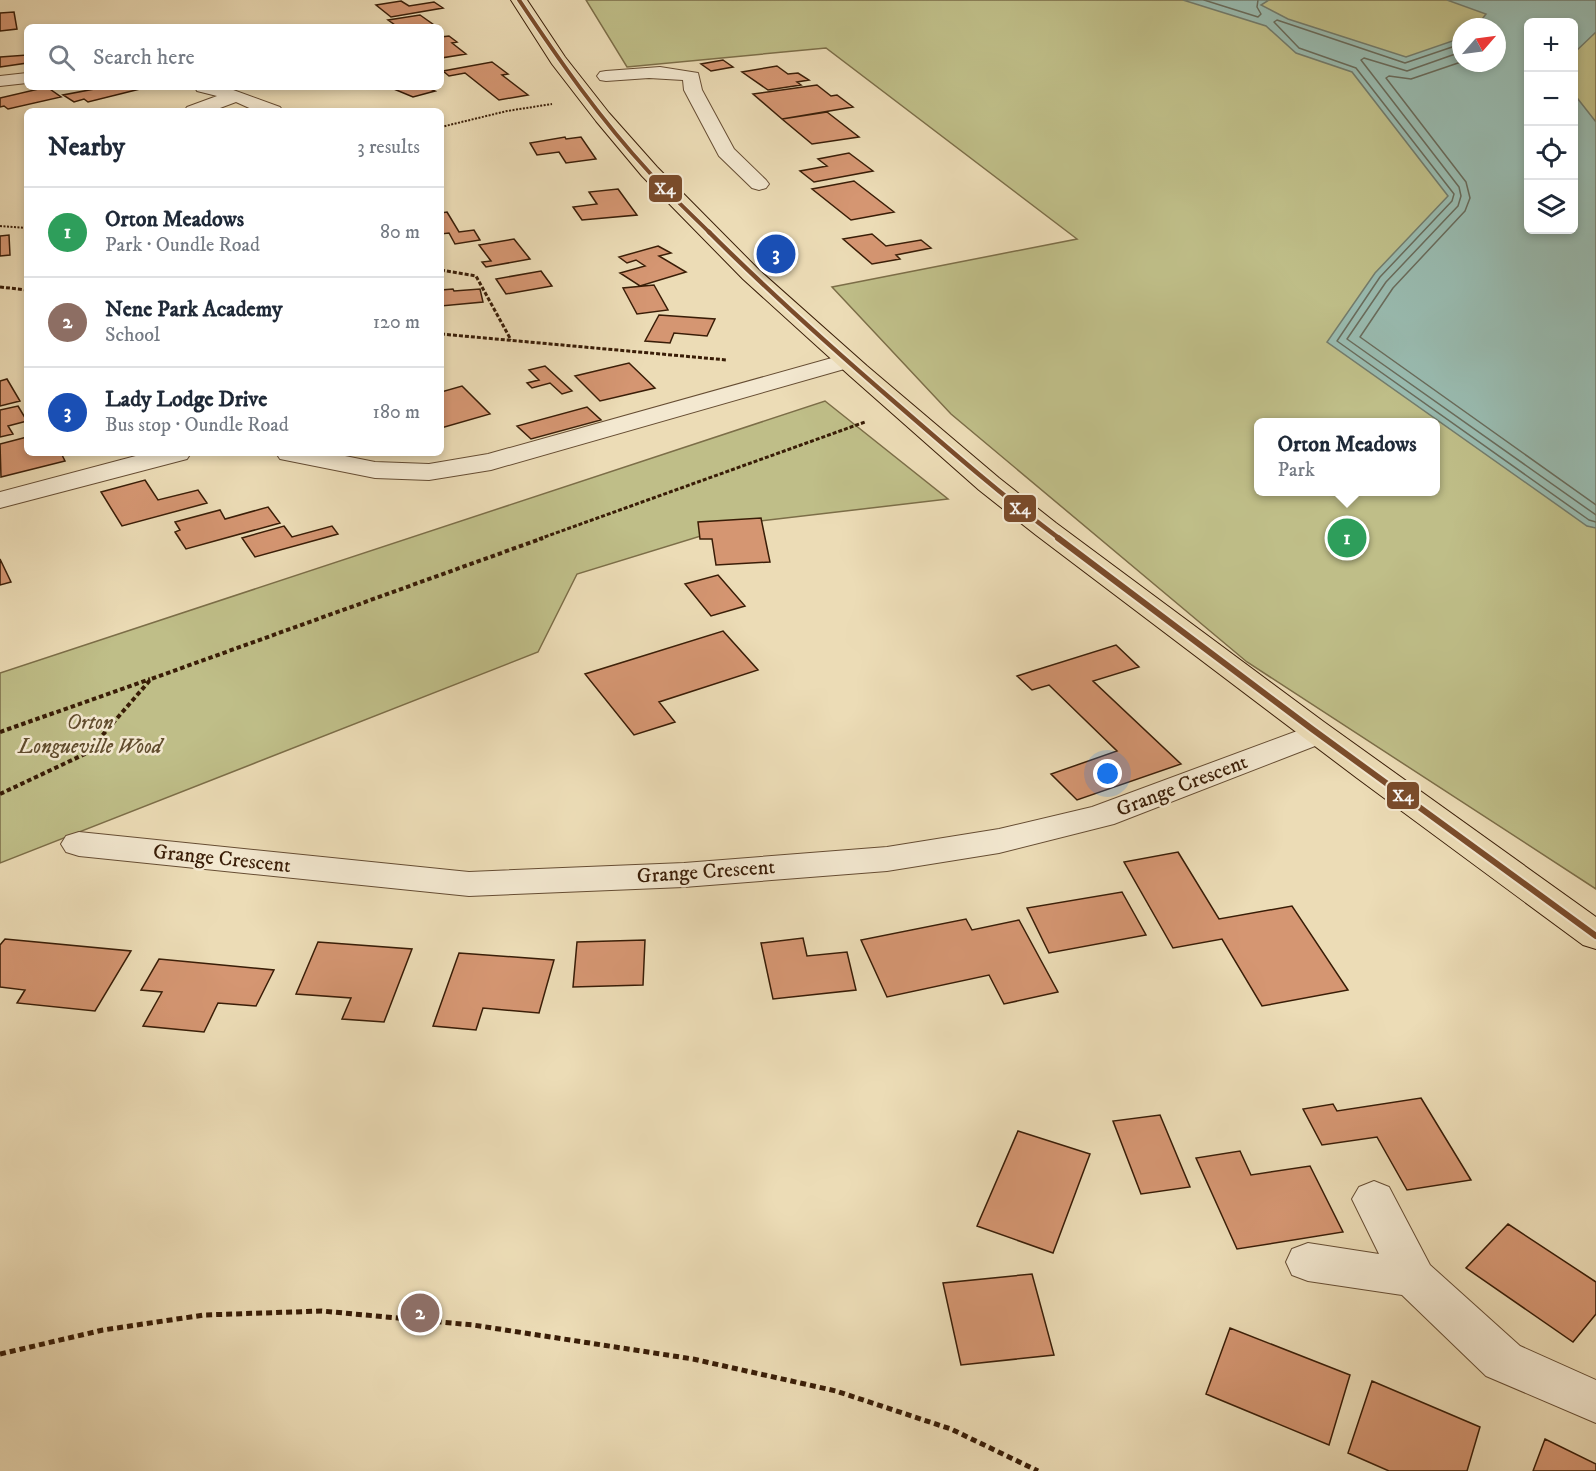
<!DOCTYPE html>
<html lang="en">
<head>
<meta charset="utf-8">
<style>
	body { margin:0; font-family:"IM FELL DW Pica",serif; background:#f6f6f7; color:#1f2937 }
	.controls { position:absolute; right:18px; top:18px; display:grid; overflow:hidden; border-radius:9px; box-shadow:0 3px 9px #0003 }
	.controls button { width:54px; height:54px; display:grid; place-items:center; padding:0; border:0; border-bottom:2px solid #e0e1e3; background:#fff; color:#1f2937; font:30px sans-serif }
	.compass { position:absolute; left:1452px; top:18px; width:54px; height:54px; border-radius:50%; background:#fff; box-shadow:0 3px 9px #0003; rotate:62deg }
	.you { position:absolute; left:1108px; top:774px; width:21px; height:21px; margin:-15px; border:4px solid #fff; border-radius:50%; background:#1a73e8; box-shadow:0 0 0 9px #1a73e833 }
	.badge { display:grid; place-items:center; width:39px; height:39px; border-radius:50%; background:#8f2418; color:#fff; font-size:20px; font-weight:700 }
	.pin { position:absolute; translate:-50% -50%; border:3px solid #fff; box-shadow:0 2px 6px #0006 }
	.popup { position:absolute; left:1254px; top:418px; width:186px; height:78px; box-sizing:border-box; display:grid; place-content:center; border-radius:9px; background:#fff; filter:drop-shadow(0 2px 4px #0005); font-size:20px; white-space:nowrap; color:#747a83 }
	.popup b { font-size:22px; color:#1f2937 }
	.popup::after { content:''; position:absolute; left:50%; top:100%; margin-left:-12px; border:12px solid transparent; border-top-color:#fff }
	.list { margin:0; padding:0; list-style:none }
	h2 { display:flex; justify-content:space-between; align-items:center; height:78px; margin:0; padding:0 24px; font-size:26px }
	h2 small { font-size:20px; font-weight:400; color:#747a83 }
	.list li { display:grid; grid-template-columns:39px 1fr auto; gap:18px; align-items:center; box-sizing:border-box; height:90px; padding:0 24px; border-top:2px solid #e0e1e3 }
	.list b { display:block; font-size:22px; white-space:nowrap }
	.list p { margin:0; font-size:20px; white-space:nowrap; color:#747a83 }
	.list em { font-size:20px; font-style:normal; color:#747a83 }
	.icon { flex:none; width:33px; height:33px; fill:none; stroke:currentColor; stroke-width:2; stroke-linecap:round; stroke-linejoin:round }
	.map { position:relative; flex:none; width:1596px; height:1471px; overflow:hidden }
	.search { position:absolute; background:#fff; box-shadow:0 3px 9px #0003; left:24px; top:24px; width:420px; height:66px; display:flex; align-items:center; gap:15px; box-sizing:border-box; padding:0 21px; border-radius:9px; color:#747a83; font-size:22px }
	.panel { position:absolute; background:#fff; box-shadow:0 3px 9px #0003; left:24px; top:108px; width:420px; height:348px; border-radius:9px }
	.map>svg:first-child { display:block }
	.green { fill:#bfbe88; stroke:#7c6e48; stroke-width:1.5; fill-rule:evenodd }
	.water { fill:#99bbb0; stroke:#737c6c; stroke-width:1.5 }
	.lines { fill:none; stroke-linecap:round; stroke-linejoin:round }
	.shore { stroke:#696c5c; stroke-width:1.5 }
	.building { fill:#d59672; stroke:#391d07; stroke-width:1.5 }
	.minor-casing { stroke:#664d33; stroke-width:2 }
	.major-casing { stroke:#391d07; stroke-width:2 }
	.path-far3 { stroke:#391d07; stroke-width:2; stroke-dasharray:2 1.5; stroke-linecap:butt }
	.path-far2 { stroke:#391d07; stroke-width:3; stroke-dasharray:4 2; stroke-linecap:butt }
	.path-far1 { stroke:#391d07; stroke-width:4; stroke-dasharray:4.5 3; stroke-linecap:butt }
	.path { stroke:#391d07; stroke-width:5; stroke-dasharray:6 4; stroke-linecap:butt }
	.minor { fill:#f3e8d0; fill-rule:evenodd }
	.major { fill:#ecdcb6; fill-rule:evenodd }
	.bus-1-far2-casing { stroke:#f3e8d0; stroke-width:6 }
	.bus-1-far1-casing { stroke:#f3e8d0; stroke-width:8 }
	.bus-1-casing { stroke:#f3e8d0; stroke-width:10 }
	.bus-1-far2 { stroke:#7a4b2a; stroke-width:4 }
	.bus-1-far1 { stroke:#7a4b2a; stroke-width:4.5 }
	.bus-1 { stroke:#7a4b2a; stroke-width:6 }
	.labels { text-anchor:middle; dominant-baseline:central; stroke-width:5; stroke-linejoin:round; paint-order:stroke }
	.park-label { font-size:21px; font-style:italic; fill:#614d2e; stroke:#f3e8d0 }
	.street-label { font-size:21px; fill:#391d07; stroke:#f3e8d0 }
	.line-badge { stroke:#f3e8d0; stroke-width:2 }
	.badge-label { font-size:16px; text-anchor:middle; font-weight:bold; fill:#fff }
</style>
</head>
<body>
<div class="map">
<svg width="1596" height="1471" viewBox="0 0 1596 1471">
	<rect width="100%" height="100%" fill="#ecdcb6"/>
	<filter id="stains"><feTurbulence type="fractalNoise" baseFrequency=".00333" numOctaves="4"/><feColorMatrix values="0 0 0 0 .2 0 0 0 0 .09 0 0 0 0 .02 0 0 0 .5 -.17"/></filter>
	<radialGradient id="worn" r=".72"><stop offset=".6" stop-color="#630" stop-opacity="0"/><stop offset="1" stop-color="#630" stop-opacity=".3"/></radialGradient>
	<path class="green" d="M586 0H1596V889L1247 662 951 414 832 287 1077 239 826 48 627 67ZM1528 22H1574V230H1528ZM1461 27H1497V63H1461ZM1258 422H1436V492H1258Z
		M825 401 948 499 743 523 577 574 538 652 0 863V673Z"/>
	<path class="water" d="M1183 0H1269L1261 5 1288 19 1406 57 1461 38V63H1497V27H1476L1486 14 1447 0H1596V32L1574 53V22H1528V230H1574V94L1596 122V528L1587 526 1327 342 1375 273 1448 196 1352 72 1296 53 1266 26Z"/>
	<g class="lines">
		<path class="shore" d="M1204 0 1258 17 1261 14 1257 7 1258 0
			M1461 44 1405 63 1277 20 1274 22 1299 48 1356 68 1454 194 1452 201 1380 277 1337 341 1589 520 1596 522
			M1461 52 1407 71 1364 58 1361 60 1459 187 1461 196 1458 206 1386 282 1347 339 1596 515
			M1461 62 1411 79 1389 76 1386 78 1466 182 1470 198 1465 211 1393 288 1360 337 1596 505"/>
	</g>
	<path class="building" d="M401 1 409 6 434 2 443 8 391 17 376 5Z
		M14 12 17 29 0 31V13Z
		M420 15 437 27H398L388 20Z
		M449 36 457 42 452 43 466 54 441 58V37Z
		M27 55V63L0 67V57Z
		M723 60 733 67 711 71 701 64Z
		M492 62 508 74 502 75 528 95 499 100 465 73 449 76 443 71Z
		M777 66 788 74 798 73 809 80 797 82 801 85 768 90 742 72Z
		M817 85 831 96 837 95 853 107 782 119 753 94Z
		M47 87 61 97 8 109 4 106 0 107V98Z
		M105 87 140 89 88 102 84 99 74 102 63 95Z
		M389 87H426L435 91 413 97Z
		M827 112 859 137 812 144 782 119Z
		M565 137 566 139 581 137 596 159 566 163 559 152 537 155 530 143Z
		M849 153 873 171 814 182 800 171 827 166 818 159Z
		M854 181 894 212 851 220 812 189Z
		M618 189 637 215 582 220 573 207 597 204 589 192Z
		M447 212 459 232 474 230 480 240 455 244 449 233 441 234V213Z
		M872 234 886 246 921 240 931 248 896 255 900 259 872 264 843 239Z
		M9 235 10 255 0 256V236Z
		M514 239 530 259 486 267 482 262 491 261 479 245Z
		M658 246 671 253 659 256 686 272 640 286 620 273 645 266 636 260 627 263 619 257Z
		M541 271 552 286 506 294 496 279Z
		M654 285 668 310 637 314 623 288Z
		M453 289 454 291 480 289 483 302 441 306V290Z
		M659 315 715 319 707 336 674 333 670 343 645 341Z
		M629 363 655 388 600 401 575 376Z
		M545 366 572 391 562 394 550 383 532 388 527 383 539 380 529 370Z
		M7 379 20 401 0 406V381Z
		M462 386 490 414 441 428V392Z
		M18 406 27 421 8 426 13 434 0 437V410Z
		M587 407 601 420 531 439 517 426Z
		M27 437V453H61L65 461 1 477 0 444Z
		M145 480 158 500 198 490 207 503 122 526 101 492Z
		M268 507 280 523 186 549 175 532 180 530 175 522 220 510 225 519Z
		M761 518 770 562 716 565 712 539H700L698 522Z
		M284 526 292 537 332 526 338 534 255 557 242 538Z
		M0 559 11 582 0 585Z
		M718 575 745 606 711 616 685 584Z
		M723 631 758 670 659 702 675 722 634 735 585 674Z
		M1116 645 1139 667 1093 681 1181 764 1077 800 1051 774 1117 751 1049 685 1032 690 1017 676Z
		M1178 852 1219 919 1292 906 1348 990 1262 1006 1222 939 1173 948 1124 862Z
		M1122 892 1146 935 1049 953 1027 908Z
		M966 919 972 930 1019 920 1058 992 1004 1004 989 975 887 997 861 940Z
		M803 938 807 956 847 952 856 990 773 999 761 943Z
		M5 939 131 951 95 1011 17 1003 25 990 0 987V945Z
		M645 940 643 985 573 987 577 942Z
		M318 942 412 949 384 1022 342 1019 351 998 296 994Z
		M459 953 554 960 539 1013 483 1008 476 1030 433 1026Z
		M159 959 274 970 256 1006 218 1003 204 1032 143 1026 162 992 141 990Z
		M1421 1098 1471 1180 1407 1190 1377 1137 1322 1145 1303 1109 1333 1104 1337 1111Z
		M1160 1115 1190 1187 1141 1194 1113 1121Z
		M1018 1131 1090 1154 1053 1253 977 1226Z
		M1240 1151 1251 1175 1310 1166 1343 1232 1237 1249 1196 1158Z
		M1508 1224 1596 1282V1314L1573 1342 1466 1268Z
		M1032 1274 1054 1355 961 1365 943 1283Z
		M1230 1328 1350 1375 1329 1445 1206 1394Z
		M1372 1381 1480 1427 1467 1471H1389L1348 1453Z
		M1545 1439 1596 1464V1471H1533Z"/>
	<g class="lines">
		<defs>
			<path id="minor" d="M660 67 698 73 702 90 734 149 766 180 769 184 766 188 759 190 752 188 719 156 684 90 683 80 649 78 606 81 600 80 597 76 600 72 606 71Z
				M27 73V83L0 86V76Z
				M195 87H225L280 107 283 111H256L236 102 212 111H184L187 107 217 96 197 91Z
				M846 354 855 356 858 361 855 366 491 470 429 480 375 478 280 459 276 453H330L375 462 429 464 488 454Z
				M147 453H191L187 459 0 508V492Z
				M1316 724 1328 727 1332 734 1328 741 1114 824 999 853 887 871 684 887 469 896 79 856 66 852 61 844 66 836 79 832 469 872 684 863 887 847 999 829 1092 807Z
				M1374 1181 1389 1187 1430 1265 1520 1346 1596 1380V1423L1486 1376 1402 1295 1308 1281 1292 1275 1286 1262 1292 1249 1308 1243 1379 1254 1352 1199 1359 1187Z"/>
			<path id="major" d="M511 0H527L565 57 609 113 657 167 759 270 867 366 999 478 1056 523 1324 722 1596 917V949L1583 945 1357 778 1036 535 979 490 850 376 743 279 642 176 596 121 552 64Z"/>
		</defs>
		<use href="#minor" class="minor-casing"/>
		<use href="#major" class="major-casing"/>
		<path class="path-far3" d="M441 127 507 111 552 104
			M0 226 27 228"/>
		<path class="path-far2" d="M441 270 476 276 511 340
			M0 287 27 290
			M441 334 727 360
			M539 539 865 422"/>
		<path class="path-far1" d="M0 732 150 679
			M0 794 87 753 151 679 543 538"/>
		<path class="path" d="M0 1354 103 1330 204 1315 322 1311 473 1325 693 1359 836 1391 951 1429 1038 1471"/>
		<use href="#minor" class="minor"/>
		<use href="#major" class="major"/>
		<defs>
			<path id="bus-1-far2" d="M519 0C559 60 600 119 649 172 668 193 690 213 710 233"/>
			<path id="bus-1-far1" d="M709 232C769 292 833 349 898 405 951 451 1004 497 1060 539"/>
			<path id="bus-1" d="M1058 538 1312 729 1596 936"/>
		</defs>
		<use href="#bus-1-far2" class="bus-1-far2-casing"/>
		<use href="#bus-1-far1" class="bus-1-far1-casing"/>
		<use href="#bus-1" class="bus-1-casing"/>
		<use href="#bus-1-far2" class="bus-1-far2"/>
		<use href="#bus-1-far1" class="bus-1-far1"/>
		<use href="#bus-1" class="bus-1"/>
	</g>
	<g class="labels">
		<g class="park-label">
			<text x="90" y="723">Orton<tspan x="90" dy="24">Longueville Wood</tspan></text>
		</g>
		<g class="street-label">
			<text transform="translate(1182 786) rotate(-21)">Grange Crescent</text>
			<text transform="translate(222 859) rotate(6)">Grange Crescent</text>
			<text transform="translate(706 872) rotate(-4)">Grange Crescent</text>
		</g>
	</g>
	<g class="line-badge">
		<rect x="648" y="174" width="35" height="29" rx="6" fill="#7a4b2a"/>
		<rect x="1003" y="494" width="34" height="29" rx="6" fill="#7a4b2a"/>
		<rect x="1386" y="781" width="34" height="29" rx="6" fill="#7a4b2a"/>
	</g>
	<g class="badge-label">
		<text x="665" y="194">X4</text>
		<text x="1020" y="514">X4</text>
		<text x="1403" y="801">X4</text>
	</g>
	<rect width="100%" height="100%" filter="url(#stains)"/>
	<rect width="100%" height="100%" fill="url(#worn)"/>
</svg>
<div class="controls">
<button>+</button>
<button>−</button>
<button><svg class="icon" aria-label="locate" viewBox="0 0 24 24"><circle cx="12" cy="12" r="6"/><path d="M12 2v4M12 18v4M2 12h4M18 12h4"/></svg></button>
<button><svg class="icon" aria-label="layers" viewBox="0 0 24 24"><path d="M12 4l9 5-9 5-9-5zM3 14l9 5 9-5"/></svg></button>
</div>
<svg class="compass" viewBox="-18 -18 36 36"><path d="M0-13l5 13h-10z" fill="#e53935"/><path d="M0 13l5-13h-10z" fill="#747a83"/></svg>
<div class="you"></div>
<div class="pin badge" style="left:1347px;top:538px;background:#2e9e5b">1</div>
<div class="popup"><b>Orton Meadows</b>Park</div>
<div class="pin badge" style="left:420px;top:1313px;background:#8d6e63">2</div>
<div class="pin badge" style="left:776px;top:254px;background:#1a4fb4">3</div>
<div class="search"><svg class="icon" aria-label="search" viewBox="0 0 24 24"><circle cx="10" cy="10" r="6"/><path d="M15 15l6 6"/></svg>Search here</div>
<section class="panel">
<h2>Nearby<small>3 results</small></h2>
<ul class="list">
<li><span class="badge" style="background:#2e9e5b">1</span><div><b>Orton Meadows</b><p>Park · Oundle Road</p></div><em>80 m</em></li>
<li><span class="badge" style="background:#8d6e63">2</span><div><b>Nene Park Academy</b><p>School</p></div><em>120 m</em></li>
<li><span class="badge" style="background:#1a4fb4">3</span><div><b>Lady Lodge Drive</b><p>Bus stop · Oundle Road</p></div><em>180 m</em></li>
</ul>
</section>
</div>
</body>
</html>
